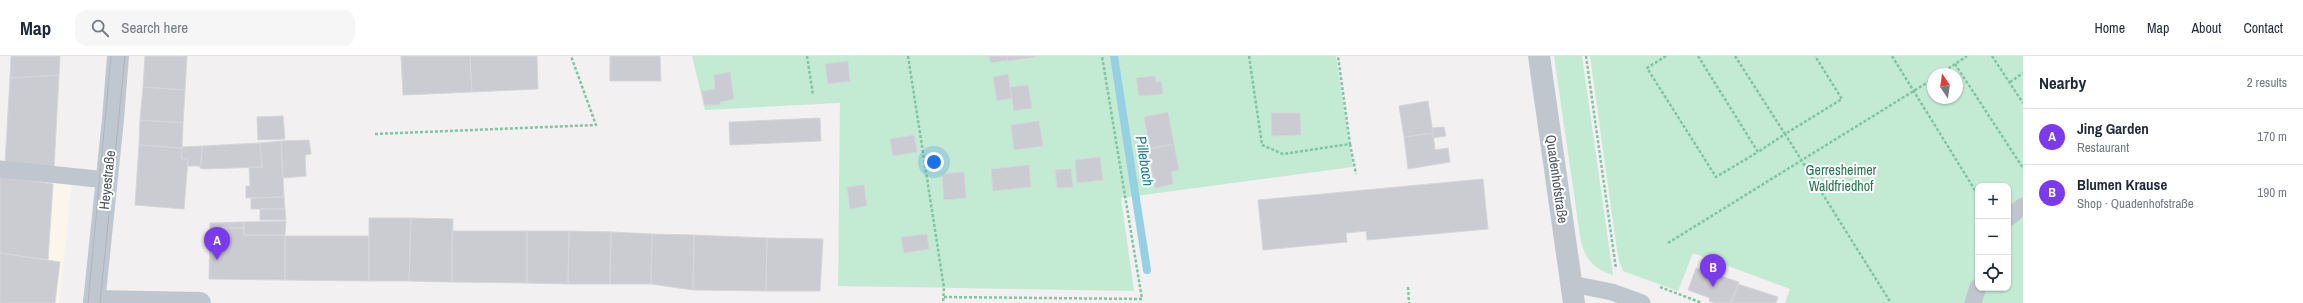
<!DOCTYPE html>
<html lang="en">
<head>
<meta charset="utf-8">
<style>
	body { margin:0; font-family:"Archivo Narrow",sans-serif; background:#f6f6f7; color:#1f2937 }
	.controls { position:absolute; right:12px; bottom:12px; display:grid; overflow:hidden; border-radius:8px; box-shadow:0 1px 3px #0004 }
	.controls button { width:36px; height:36px; display:grid; place-items:center; padding:0; border:0; border-bottom:1px solid #e0e1e3; background:#fff; color:#1f2937; font:20px sans-serif }
	.compass { position:absolute; left:1927px; top:12px; width:36px; height:36px; border-radius:50%; background:#fff; box-shadow:0 1px 3px #0004; rotate:347deg }
	.you { position:absolute; left:934px; top:106px; width:14px; height:14px; margin:-10px; border:3px solid #fff; border-radius:50%; background:#1a73e8; box-shadow:0 0 0 6px #1a73e833 }
	.badge { display:grid; place-items:center; width:26px; height:26px; border-radius:50%; background:#7c3aed; color:#fff; font-size:13px; font-weight:700 }
	.pin { position:absolute; translate:-50% -33px; filter:drop-shadow(0 1px 2px #0008) }
	.pin::after { content:''; position:absolute; top:21px; width:14px; height:12px; background:inherit; clip-path:polygon(0 0,100% 0,50% 100%) }
	.list { margin:0; padding:0; list-style:none }
	h2 { display:flex; justify-content:space-between; align-items:center; height:52px; margin:0; padding:0 16px; font-size:17px }
	h2 small { font-size:13px; font-weight:400; color:#747a83 }
	.list li { display:grid; grid-template-columns:26px 1fr auto; gap:12px; align-items:center; box-sizing:border-box; height:56px; padding:0 16px; border-top:1px solid #e0e1e3 }
	.list b { display:block; font-size:15px; white-space:nowrap }
	.list p { margin:0; font-size:13px; white-space:nowrap; color:#747a83 }
	.list em { font-size:13px; font-style:normal; color:#747a83 }
	.icon { flex:none; width:22px; height:22px; fill:none; stroke:currentColor; stroke-width:2; stroke-linecap:round; stroke-linejoin:round }
	.map { position:relative; flex:none; width:2023px; height:247px; overflow:hidden }
	header { display:flex; align-items:center; gap:24px; box-sizing:border-box; height:56px; padding:0 20px; background:#fff; border-bottom:1px solid #e0e1e3 }
	header strong { font-size:19px }
	nav { display:flex; gap:22px; margin-inline-start:auto; font-size:14px }
	.search { width:280px; height:36px; background:#f6f6f7; display:flex; align-items:center; gap:10px; box-sizing:border-box; padding:0 14px; border-radius:12px; color:#747a83; font-size:15px }
	main { display:flex }
	aside { flex:1; background:#fff }
	.map>svg:first-child { display:block }
	.commercial { fill:#faf6eb }
	.green { fill:#c3ead3; fill-rule:evenodd }
	.lines { fill:none; stroke-linecap:round; stroke-linejoin:round }
	.stream { stroke:#95d0e3; stroke-width:8 }
	.building { fill:#caccd2; stroke:#d4d6da }
	.path { stroke:#7fc5a4; stroke-width:2.5; stroke-dasharray:3 2; stroke-linecap:butt }
	.lane { stroke:#bfc6cd; stroke-width:17 }
	.street { stroke:#bfc6cd; stroke-width:22 }
	.secondary { stroke:#bfc7d1; stroke-width:22 }
	.tram { stroke:#b2b5b9; stroke-width:1 }
	.labels { text-anchor:middle; dominant-baseline:central; stroke-width:4; stroke-linejoin:round; paint-order:stroke }
	.park-label { font-size:14px; fill:#21754d; stroke:#fff }
	.street-label { font-size:14px; fill:#49525b; stroke:#fff }
	.water-label { font-size:15px; font-style:italic; fill:#1c7d9c; stroke:#fff }
</style>
</head>
<body>
<header>
<strong>Map</strong>
<div class="search"><svg class="icon" aria-label="search" viewBox="0 0 24 24"><circle cx="10" cy="10" r="6"/><path d="M15 15l6 6"/></svg>Search here</div>
<nav><a>Home</a><a>Map</a><a>About</a><a>Contact</a></nav>
</header>
<main>
<div class="map">
<svg width="2023" height="247" viewBox="0 0 2023 247">
	<rect width="100%" height="100%" fill="#f2f0f0"/>
	<path class="commercial" d="M0 110 73 118 59 247H0Z"/>
	<path class="green" d="M692 0H1336L1353 111 1121 142 1134 235 838 230 840 47 705 54Z
		M1554 0H1582L1613 219C1591 212 1584 201 1580 180Z
		M1590 0H2023V247H1785L1790 233 1693 197 1678 235 1623 215 1619 205 1616 188ZM1933 18H1957V42H1933ZM1978 130H2008V232H1978Z"/>
	<g class="lines">
		<path class="stream" d="M1114 0 1147 214"/>
	</g>
	<path class="building" d="M11 0H60L59 19 10 22Z
		M145 0H187L185 34 143 31Z
		M401 0H470L472 36 403 39Z
		M470 0H537L538 33 472 36Z
		M610 0H660L661 25H610Z
		M989 0H1007L1008 4 991 7Z
		M1007 0H1035V1L1008 5Z
		M848 5 850 25 828 28 825 8Z
		M730 16 734 43 720 46V49H704L702 35 715 33 714 19Z
		M1008 18 1012 42 997 45 993 21Z
		M59 19 54 111 5 108 10 22Z
		M1155 20 1156 26 1161 25 1163 38 1139 40 1136 22Z
		M1028 29 1032 52 1014 55 1010 31Z
		M143 31 185 34 183 67 140 64Z
		M1428 45 1433 77 1404 81 1399 50Z
		M1168 56 1174 88 1150 93 1144 61Z
		M1271 57H1300L1301 79 1272 80Z
		M283 60 285 83 258 84 257 61Z
		M820 62 821 85 730 89 729 66Z
		M140 64 183 67 182 92 139 89Z
		M1039 65 1043 90 1014 94 1011 69Z
		M1444 71 1446 80 1433 82 1432 72Z
		M1433 77 1435 94 1448 92 1450 106 1408 113 1404 81Z
		M914 79 917 96 893 100 890 83Z
		M309 84 311 98 305 99 306 120 283 122 281 85Z
		M281 85 284 141 246 142V130H250L249 111H262L260 87Z
		M260 87 262 111 203 113 200 112 202 90Z
		M1174 88 1179 114 1171 116 1173 128 1155 132 1148 93Z
		M139 89 182 92 181 102 188 103 184 153 135 149Z
		M202 90 201 110H187L188 103 181 102 182 91Z
		M1100 101 1103 124 1077 127 1075 104Z
		M1029 109 1031 131 993 135 991 113Z
		M1071 113 1073 131 1057 132 1055 114Z
		M964 116 966 142 944 144 942 118Z
		M0 120 53 128 48 204 0 197Z
		M1483 123 1488 173 1367 184 1366 175 1346 177 1347 186 1263 194 1258 144Z
		M864 129 867 150 850 153 847 131Z
		M284 141 285 153H251V142Z
		M260 153H285L286 164H260Z
		M369 162H411L409 225H369Z
		M411 162 453 163 452 226 409 225Z
		M286 165 285 179H244V166Z
		M244 166 243 172H210V167Z
		M210 172H243L244 179H285V224L209 223Z
		M452 175H527V227L452 226Z
		M527 175H569L568 228 527 227Z
		M569 175 611 176 610 228H568Z
		M611 176 652 178 651 228H610Z
		M652 178 694 179 693 234 651 228Z
		M927 178 929 193 904 197 901 181Z
		M694 179 767 182 766 235 693 234Z
		M285 180H369V225L285 224Z
		M767 182 823 183 820 235H766Z
		M0 197 60 206 55 247H0Z
		M1696 212 1739 226 1731 247H1715L1709 245 1710 242 1688 234Z
		M1738 228 1778 241 1776 247H1731Z"/>
	<g class="lines">
		<path class="path" d="M807 0 813 39
			M908 0 944 232 943 247
			M1249 0 1262 89 1283 98 1350 88 1338 0
			M1586 0 1616 213
			M1666 0 1647 12 1716 121 1758 96
			M1698 0 1758 96 1785 78 1891 247
			M1735 0 1785 78 1842 43 1815 0
			M1892 0 1978 139
			M1992 0 2023 47
			M1955 8 2023 112
			M1940 18 1967 0
			M2010 26 2023 17
			M375 78 596 69 571 0
			M1350 88 1356 118
			M1668 187 1933 23
			M1408 231 1409 247
			M1660 231 1702 247
			M944 241 1142 243 1102 0"/>
		<path class="lane" d="M0 113 107 124
			M2008 162 2023 150
			M1572 228 1612 236 1642 247
			M1973 247 1978 231"/>
		<path class="street" d="M1539 0 1574 247
			M94 245 200 247"/>
		<path class="secondary" d="M94 247 113 63 118 0"/>
		<path class="tram" d="M88 247 111 0
			M100 247 125 0"/>
	</g>
	<g class="labels">
		<g class="park-label">
			<text x="1841" y="114">Gerresheimer<tspan x="1841" dy="16">Waldfriedhof</tspan></text>
		</g>
		<g class="street-label">
			<text transform="translate(1557 123) rotate(82)">Quadenhofstraße</text>
			<text transform="translate(107 124) rotate(-84)">Heyestraße</text>
		</g>
		<g class="water-label">
			<text transform="translate(1145 105) rotate(81)">Pillebach</text>
		</g>
	</g>
</svg>
<div class="controls">
<button>+</button>
<button>−</button>
<button><svg class="icon" aria-label="locate" viewBox="0 0 24 24"><circle cx="12" cy="12" r="6"/><path d="M12 2v4M12 18v4M2 12h4M18 12h4"/></svg></button>
</div>
<svg class="compass" viewBox="-18 -18 36 36"><path d="M0-13l5 13h-10z" fill="#e53935"/><path d="M0 13l5-13h-10z" fill="#747a83"/></svg>
<div class="you"></div>
<div class="pin badge" style="left:217px;top:204px">A</div>
<div class="pin badge" style="left:1713px;top:231px">B</div>
</div>
<aside>
<h2>Nearby<small>2 results</small></h2>
<ul class="list">
<li><span class="badge">A</span><div><b>Jing Garden</b><p>Restaurant</p></div><em>170 m</em></li>
<li><span class="badge">B</span><div><b>Blumen Krause</b><p>Shop · Quadenhofstraße</p></div><em>190 m</em></li>
</ul>
</aside>
</main>
</body>
</html>
